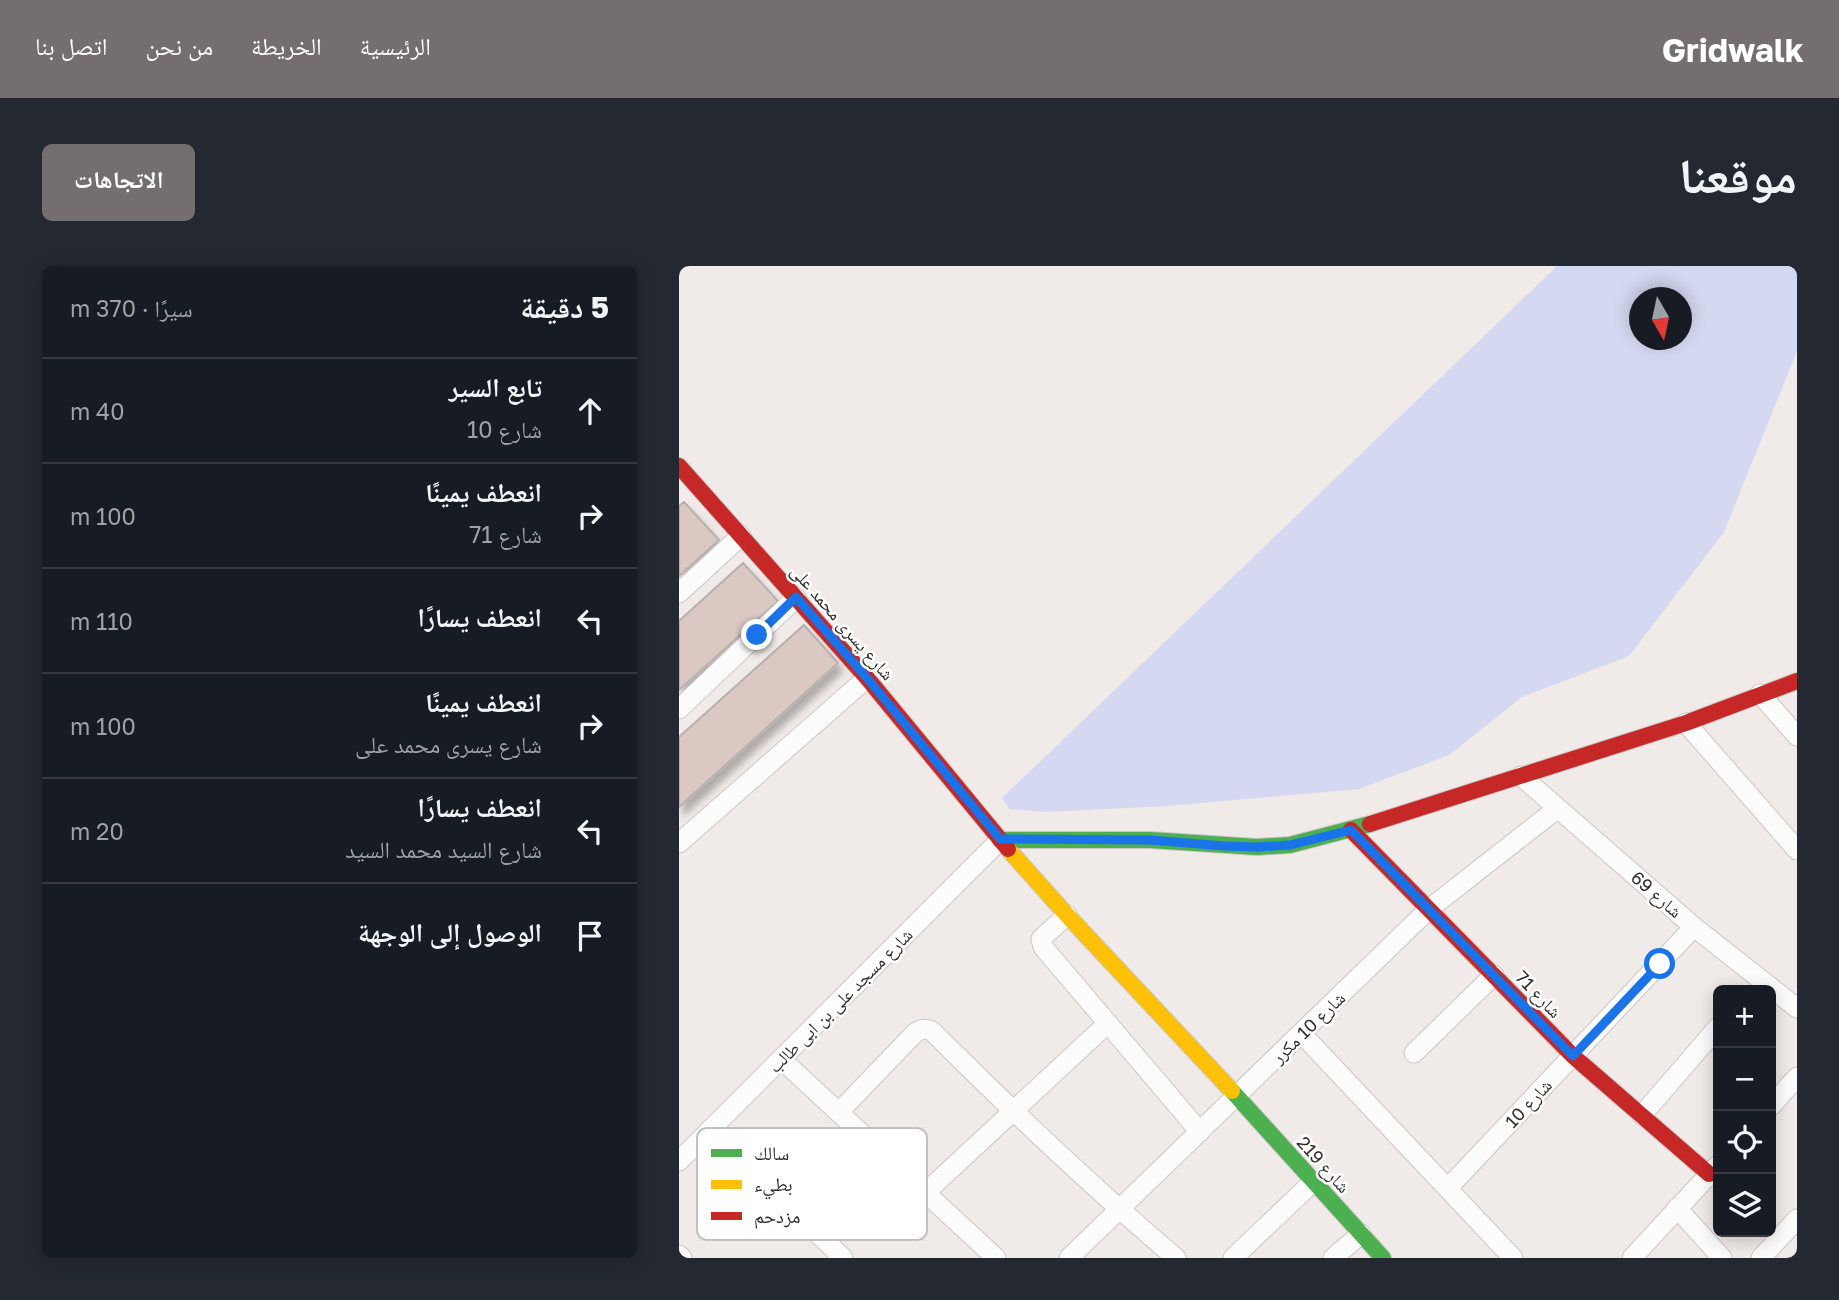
<!DOCTYPE html>
<html lang="ar">
<head>
<meta charset="utf-8">
<style>
	body { margin:0; font-family:"Golos Text","Noto Naskh Arabic",sans-serif; background:#242831; color:#f1f3f6; direction:rtl }
	.controls { position:absolute; right:21px; bottom:21px; display:grid; overflow:hidden; border-radius:10px; box-shadow:0 4px 18px #0003 }
	.controls button { width:63px; height:63px; display:grid; place-items:center; padding:0; border:0; border-bottom:2px solid #363941; background:#171b24; color:#f1f3f6; font:35px sans-serif }
	.compass { position:absolute; left:950px; top:21px; width:63px; height:63px; border-radius:50%; background:#171b24; box-shadow:0 4px 18px #0003; rotate:171deg }
	.stop { position:absolute; width:21px; height:21px; margin:-16px; border:5px solid #1a73e8; border-radius:50%; background:#fff }
	.stop.end { background:#1a73e8; border-color:#fff; box-shadow:0 2px 7px #0008 }
	.list { margin:0; padding:0; list-style:none }
	h2 { display:flex; justify-content:space-between; align-items:center; height:91px; margin:0; padding:0 28px; font-size:30px }
	h2 small { font-size:23px; font-weight:400; color:#9ea1a6 }
	.list li { display:grid; grid-template-columns:46px 1fr auto; gap:21px; align-items:center; box-sizing:border-box; height:105px; padding:0 28px; border-top:2px solid #363941 }
	.list b { display:block; font-size:26px; white-space:nowrap }
	.list p { margin:0; font-size:23px; white-space:nowrap; color:#9ea1a6 }
	.list em { font-size:23px; font-style:normal; color:#9ea1a6 }
	.icon { flex:none; width:38px; height:38px; fill:none; stroke:currentColor; stroke-width:2; stroke-linecap:round; stroke-linejoin:round }
	.map { position:relative; flex:none; width:1118px; height:992px; overflow:hidden; direction:ltr; border-radius:10px }
	header { display:flex; align-items:center; gap:42px; box-sizing:border-box; height:98px; padding:0 35px; background:#746f6e; color:#fff }
	header strong { font-size:33px }
	nav { display:flex; gap:38px; margin-inline-start:auto; font-size:24px }
	.intro { display:flex; align-items:center; justify-content:space-between; box-sizing:border-box; height:168px; padding:0 42px }
	h1 { margin:0; font-size:49px }
	.button { padding:18px 32px; border-radius:10px; background:#746f6e; color:#fff; font-size:24px; font-weight:700 }
	main { display:flex; gap:42px; padding:0 42px }
	aside { flex:1; background:#171b24; border-radius:10px; box-shadow:0 4px 18px #0003 }
	.map>svg:first-child { display:block }
	.green { fill:#d4d8f0; fill-rule:evenodd }
	.building { fill:#dcc8c2; stroke:#b5b1af; stroke-width:2; filter:url(#shadow) }
	.lines { fill:none; stroke-linecap:round; stroke-linejoin:round }
	.street-casing { stroke:#cac6c4; stroke-width:21 }
	.fast-casing { stroke:#cac6c4; stroke-width:18 }
	.slow-casing { stroke:#cac6c4; stroke-width:18 }
	.jam-casing { stroke:#cac6c4; stroke-width:18 }
	.street { stroke:#fdfcfc; stroke-width:19 }
	.fast { stroke:#4caf50; stroke-width:16 }
	.slow { stroke:#ffc107; stroke-width:16 }
	.jam { stroke:#c62828; stroke-width:16 }
	.route { stroke:#1a73e8; stroke-width:9 }
	.labels { text-anchor:middle; dominant-baseline:central; stroke-width:5; stroke-linejoin:round; paint-order:stroke }
	.street-label { font-size:18px; fill:#312d2c; stroke:#fff }
	.key { fill:#fff; stroke:#c1c0c0; stroke-width:2 }
	.key-label { font-size:19px; fill:#312d2c }
</style>
</head>
<body>
<header>
<strong>Gridwalk</strong>
<nav><a>الرئيسية</a><a>الخريطة</a><a>من نحن</a><a>اتصل بنا</a></nav>
</header>
<div class="intro"><h1>موقعنا</h1><a class="button">الاتجاهات</a></div>
<main>
<div class="map">
<svg width="1118" height="992" viewBox="0 0 1118 992">
	<defs>
		<filter id="shadow"><feDropShadow dx="4.5" dy="8" stdDeviation="3.5" flood-color="#0004"/></filter>
	</defs>
	<rect width="100%" height="100%" fill="#f0eae8"/>
	<path class="green" d="M878 0H1118V85L1045 266 950 390 843 431 770 489 680 523 489 540 366 546 330 543 323 532ZM960 32H1002V74H960Z"/>
	<path class="building" d="M5 236 40 274 0 310V240Z
		M64 297 99 335 0 424V355Z
		M125 359 159 397 0 541V471Z"/>
	<g class="lines">
		<defs>
			<path id="street" d="M0 327 62 270
				M1081 428 1118 470
				M0 443 117 332
				M1007 457 1118 584
				M842 510 1015 661 1118 742
				M0 577 188 412
				M388 649 362 673 364 681 521 866
				M622 767 834 992
				M735 787 815 709
				M102 793 317 992
				M1092 840 1118 811
				M160 846 236 767C242 763 246 762 253 765 332 844 412 920 497 992
				M963 849 1039 761
				M31 863 164 992
				M0 895 321 574
				M769 922 1015 661
				M246 927 429 757
				M998 942 1043 992
				M0 989 3 992
				M390 992 750 643 879 542
				M554 992 635 915
				M654 992 682 968
				M953 992 1039 899
				M1082 992 1118 953"/>
			<path id="fast" d="M321 574H471L578 581 611 579 691 558
				M553 825 704 992"/>
			<path id="slow" d="M329 583 388 649 553 825"/>
			<path id="jam" d="M0 200 188 412 329 583
				M691 558 1007 457 1118 415
				M672 564 894 790 1030 908"/>
		</defs>
		<use href="#street" class="street-casing"/>
		<use href="#fast" class="fast-casing"/>
		<use href="#slow" class="slow-casing"/>
		<use href="#jam" class="jam-casing"/>
		<use href="#street" class="street"/>
		<use href="#fast" class="fast"/>
		<use href="#slow" class="slow"/>
		<use href="#jam" class="jam"/>
	</g>
	<g class="lines">
		<path class="route" d="M78 369 117 331 188 412 321 573 471 574 546 580 578 581 611 579 672 564 894 790 981 698"/>
	</g>
	<g class="labels">
		<g class="street-label">
			<text transform="translate(164 356) rotate(49)">شارع يسرى محمد على</text>
			<text transform="translate(978 628) rotate(41)">شارع 69</text>
			<text transform="translate(860 728) rotate(46)">شارع 71</text>
			<text transform="translate(161 734) rotate(-45)">شارع مسجد على بن ابى طالب</text>
			<text transform="translate(629 761) rotate(-44)">شارع 10 مكرر</text>
			<text transform="translate(849 837) rotate(-47)">شارع 10</text>
			<text transform="translate(645 898) rotate(48)">شارع 219</text>
		</g>
	</g>
	<rect x="18" y="862" width="230" height="112" rx="10" class="key"/>
	<rect x="32" y="883" width="31" height="8" fill="#4caf50"/>
	<rect x="32" y="914" width="31" height="9" fill="#ffc107"/>
	<rect x="32" y="946" width="31" height="8" fill="#c62828"/>
	<g class="key-label">
		<text x="75" y="894">سالك</text>
		<text x="75" y="925">بطيء</text>
		<text x="75" y="957">مزدحم</text>
	</g>
</svg>
<div class="controls">
<button>+</button>
<button>−</button>
<button><svg class="icon" aria-label="locate" viewBox="0 0 24 24"><circle cx="12" cy="12" r="6"/><path d="M12 2v4M12 18v4M2 12h4M18 12h4"/></svg></button>
<button><svg class="icon" aria-label="layers" viewBox="0 0 24 24"><path d="M12 4l9 5-9 5-9-5zM3 14l9 5 9-5"/></svg></button>
</div>
<svg class="compass" viewBox="-18 -18 36 36"><path d="M0-13l5 13h-10z" fill="#e53935"/><path d="M0 13l5-13h-10z" fill="#9ea1a6"/></svg>
<div class="stop" style="left:981px;top:698px"></div>
<div class="stop end" style="left:78px;top:369px"></div>
</div>
<aside>
<h2>5 دقيقة<small>سيرًا · 370 m</small></h2>
<ul class="list">
<li><svg class="icon" aria-label="ahead" viewBox="0 0 24 24"><path d="M12 20V5M6 11l6-6 6 6"/></svg><div><b>تابع السير</b><p>شارع 10</p></div><em>40 m</em></li>
<li><svg class="icon" aria-label="right" viewBox="0 0 24 24"><path d="M7 20v-9h11M14 6l5 5-5 5"/></svg><div><b>انعطف يمينًا</b><p>شارع 71</p></div><em>100 m</em></li>
<li><svg class="icon" aria-label="left" viewBox="0 0 24 24"><path d="M17 20v-9H6M10 6l-5 5 5 5"/></svg><div><b>انعطف يسارًا</b></div><em>110 m</em></li>
<li><svg class="icon" aria-label="right" viewBox="0 0 24 24"><path d="M7 20v-9h11M14 6l5 5-5 5"/></svg><div><b>انعطف يمينًا</b><p>شارع يسرى محمد على</p></div><em>100 m</em></li>
<li><svg class="icon" aria-label="left" viewBox="0 0 24 24"><path d="M17 20v-9H6M10 6l-5 5 5 5"/></svg><div><b>انعطف يسارًا</b><p>شارع السيد محمد السيد</p></div><em>20 m</em></li>
<li><svg class="icon" aria-label="arrive" viewBox="0 0 24 24"><path d="M6 21V4h12l-3 4 3 4H6"/></svg><div><b>الوصول إلى الوجهة</b></div></li>
</ul>
</aside>
</main>
</body>
</html>
